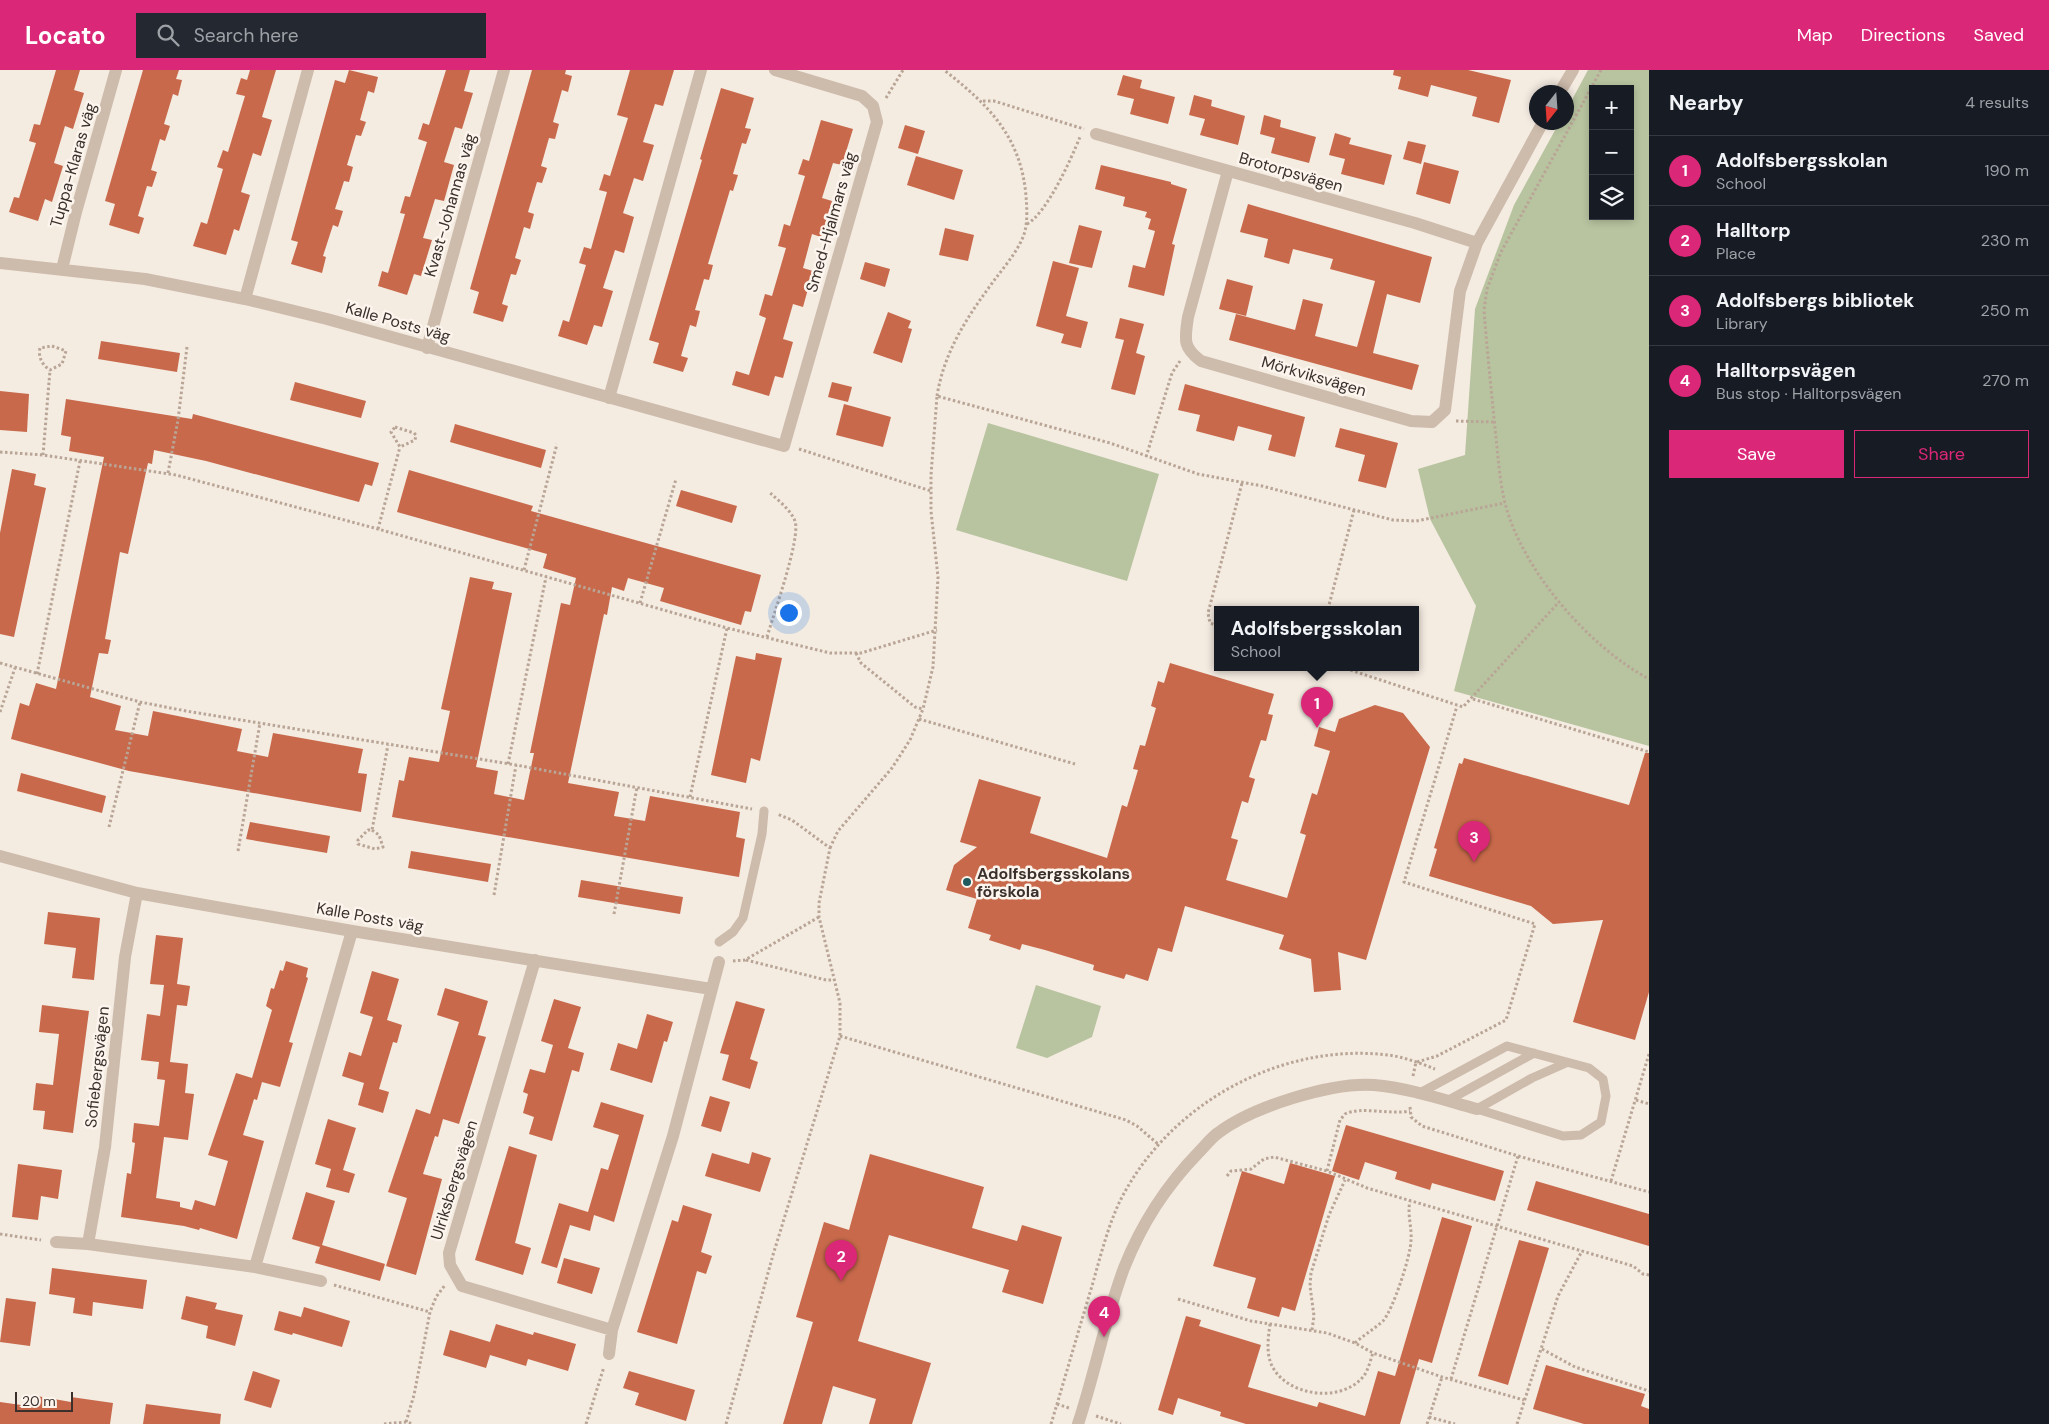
<!DOCTYPE html>
<html lang="en">
<head>
<meta charset="utf-8">
<style>
	body { margin:0; font-family:"DM Sans",sans-serif; background:#242831; color:#f1f3f6 }
	.controls { position:absolute; right:15px; top:15px; display:grid; overflow:hidden; border-radius:0px; box-shadow:0 2px 8px #0003 }
	.controls button { width:45px; height:45px; display:grid; place-items:center; padding:0; border:0; border-bottom:1px solid #363941; background:#171b24; color:#f1f3f6; font:25px sans-serif }
	.compass { position:absolute; left:1529px; top:15px; width:45px; height:45px; border-radius:50%; background:#171b24; box-shadow:0 2px 8px #0003; rotate:197deg }
	.scale { position:absolute; left:15px; bottom:12px; width:58px; box-sizing:border-box; padding-left:5px; border:2px solid #3b302b; border-top:0; font-size:14px; line-height:18px; white-space:nowrap; color:#3b302b; -webkit-text-stroke:4px #fbf5ee; paint-order:stroke }
	.you { position:absolute; left:788px; top:542px; width:18px; height:18px; margin:-12px; border:4px solid #fff; border-radius:50%; background:#1a73e8; box-shadow:0 0 0 8px #1a73e833 }
	.badge { display:grid; place-items:center; width:32px; height:32px; border-radius:50%; background:#db2777; color:#fff; font-size:16px; font-weight:700 }
	.pin { position:absolute; translate:-50% -41px; filter:drop-shadow(0 1px 2px #0008) }
	.pin::after { content:''; position:absolute; top:26px; width:18px; height:15px; background:inherit; clip-path:polygon(0 0,100% 0,50% 100%) }
	.popup { position:absolute; left:1214px; top:536px; width:205px; height:65px; box-sizing:border-box; display:grid; place-content:center; border-radius:0px; background:#171b24; filter:drop-shadow(0 1px 4px #0005); font-size:16px; white-space:nowrap; color:#9ea1a6 }
	.popup b { font-size:19px; color:#f1f3f6 }
	.popup::after { content:''; position:absolute; left:50%; top:100%; margin-left:-10px; border:10px solid transparent; border-top-color:#171b24 }
	.list { margin:0; padding:0; list-style:none }
	h2 { display:flex; justify-content:space-between; align-items:center; height:65px; margin:0; padding:0 20px; font-size:21px }
	h2 small { font-size:16px; font-weight:400; color:#9ea1a6 }
	.list li { display:grid; grid-template-columns:32px 1fr auto; gap:15px; align-items:center; box-sizing:border-box; height:70px; padding:0 20px; border-top:1px solid #363941 }
	.list b { display:block; font-size:19px; white-space:nowrap }
	.list p { margin:0; font-size:16px; white-space:nowrap; color:#9ea1a6 }
	.list em { font-size:16px; font-style:normal; color:#9ea1a6 }
	.actions { display:flex; gap:10px; padding:15px 20px }
	.actions a { flex:1; padding:11px 0; border:1px solid #db2777; border-radius:0px; text-align:center; font-size:18px; color:#db2777 }
	.actions .main { background:#db2777; color:#fff }
	.icon { flex:none; width:28px; height:28px; fill:none; stroke:currentColor; stroke-width:2; stroke-linecap:round; stroke-linejoin:round }
	.map { position:relative; flex:none; width:1649px; height:1354px; overflow:hidden }
	header { display:flex; align-items:center; gap:30px; box-sizing:border-box; height:70px; padding:0 25px; background:#db2777; color:#fff }
	header strong { font-size:24px }
	nav { display:flex; gap:28px; margin-inline-start:auto; font-size:18px }
	.search { width:350px; height:45px; background:#242831; display:flex; align-items:center; gap:12px; box-sizing:border-box; padding:0 18px; border-radius:0px; color:#9ea1a6; font-size:19px }
	main { display:flex }
	aside { flex:1; background:#171b24 }
	.map>svg:first-child { display:block }
	.green { fill:#b8c4a0; fill-rule:evenodd }
	.building { fill:#c8694b }
	.lines { fill:none; stroke-linecap:round; stroke-linejoin:round }
	.path { stroke:#b9a596; stroke-width:3; stroke-dasharray:2.5 2.5; stroke-linecap:butt }
	.service { stroke:#cdbbac; stroke-width:9 }
	.minor { stroke:#cdbbac; stroke-width:12 }
	.tertiary { stroke:#cdbbac; stroke-width:12 }
	.poi-dot { fill:#1f5a5e; stroke:#fbf5ee; stroke-width:2 }
	.labels { text-anchor:middle; dominant-baseline:central; stroke-width:5; stroke-linejoin:round; paint-order:stroke }
	.street-label { font-size:16px; fill:#3b302b; stroke:#fbf5ee }
	.poi-label { font-size:16px; font-weight:bold; fill:#3b302b; stroke:#fbf5ee; text-anchor:start }
</style>
</head>
<body>
<header>
<strong>Locato</strong>
<div class="search"><svg class="icon" aria-label="search" viewBox="0 0 24 24"><circle cx="10" cy="10" r="6"/><path d="M15 15l6 6"/></svg>Search here</div>
<nav><a>Map</a><a>Directions</a><a>Saved</a></nav>
</header>
<main>
<div class="map">
<svg width="1649" height="1354" viewBox="0 0 1649 1354">
	<rect width="100%" height="100%" fill="#f4ebe1"/>
	<path class="green" d="M1588 0H1649V676L1454 621 1476 536 1430 449 1418 399 1465 385 1475 239 1514 135 1559 53 1566 52 1567 39ZM1593 19H1630V146H1593Z
		M988 353 1159 404 1127 511 956 460Z
		M1036 915 1101 936 1092 967 1047 988 1016 978Z"/>
	<path class="building" d="M56 0H80L74 20 84 23 73 59 65 56 54 93 63 96 52 132 45 129 38 151 9 142 14 127 19 128 36 73 29 71 34 54 40 55Z
		M143 0H179L176 9 182 10 178 26 173 24 164 54 170 56 165 71 160 69 151 100 157 102 152 117 147 116 138 146 144 148 139 164 109 155 115 134 105 131Z
		M250 0H276L262 47 272 50 261 86 253 83 241 122 250 125 239 161 234 159 226 185 193 176 201 152 207 154 223 99 217 97 223 80 228 82 245 26 236 24 241 8 247 10Z
		M349 0 378 7 374 23 368 21 360 50 366 52 361 66 356 65 347 95 353 97 349 112 344 111 335 139 343 141 338 157 333 155 323 186 326 187 322 203 291 194 298 172 291 170 335 10 345 13Z
		M446 0H470L464 21 473 23 462 59 455 57 444 92 454 95 444 131 435 129 423 168 432 170 421 206 414 204 407 225 378 216 382 201 388 203 405 144 400 143 405 126 410 127 427 72 418 69 423 53 429 55Z
		M532 0H566L565 4 572 6 568 22 562 20 553 52 559 54 555 69 549 68 541 96 547 98 542 113 537 112 528 142 534 144 530 159 524 157 515 188 521 190 516 205 511 204 502 234 508 236 503 252 473 243 479 222 470 219Z
		M630 0H674L663 36 655 34 643 72 654 75 643 111 634 108 623 143 634 147 624 183 615 180 603 218 613 221 602 257 594 255 587 275 558 266 563 250 569 252 586 195 579 193 584 177 591 179 607 122 599 120 604 104 610 106 628 48 617 45Z
		M1394 0H1468L1511 10 1499 53 1472 46 1477 27 1431 15 1428 27 1398 19 1401 7 1393 5Z
		M1123 5 1142 10 1140 18 1175 27 1168 54 1130 44 1134 29 1117 25Z
		M721 18 754 28 745 58 751 59 746 74 742 73 733 104 738 105 733 121 730 120 708 194 713 195 709 210 704 209 695 240 700 241 696 257 690 255 681 286 688 288 683 302 653 293 659 273 649 270 702 90 700 89Z
		M1194 25 1212 30 1211 36 1245 46 1238 75 1200 65 1205 49 1189 45Z
		M1264 45 1281 50 1280 57 1316 67 1309 93 1271 83 1275 68 1260 64Z
		M821 50 853 59 842 95 833 93 822 128 832 131 821 167 812 164 803 198 813 201 803 237 793 234 783 269 793 272 783 308 775 306 769 326 732 315 736 301 749 305 766 248 759 245 765 224 772 226 786 178 778 176 784 154 790 156 805 106 798 104 803 89 809 91Z
		M905 55 925 61 918 84 898 78Z
		M1335 63 1351 68 1349 74 1392 85 1384 115 1341 104 1345 89 1329 85Z
		M1408 71 1426 75 1421 94 1403 89Z
		M916 86 963 100 954 130 907 115Z
		M1424 92 1459 101 1450 134 1416 124Z
		M1101 95 1171 112V114L1187 119 1172 174 1175 175 1164 226 1128 217 1133 195 1145 198 1155 161 1148 159 1151 149 1145 147 1147 142 1123 136 1125 127 1095 119Z
		M1248 134 1432 187 1420 233 1387 224 1373 283 1419 295 1412 320 1229 270 1236 244 1295 260 1303 229 1323 234 1315 266 1357 277 1375 211 1330 199 1333 189 1293 179 1289 194 1264 187 1268 169 1240 162Z
		M1079 155 1102 161 1092 198 1069 193Z
		M945 158 974 165 968 191 939 185Z
		M1053 191 1079 198 1066 246 1088 252 1081 278 1061 273 1064 264 1036 256Z
		M865 192 890 199 885 217 860 209Z
		M1227 209 1253 216 1246 246 1219 239Z
		M888 242 911 251 908 258 912 259 902 293 873 283Z
		M1120 248 1144 254 1136 283 1145 286 1135 325 1111 319 1124 270 1115 268Z
		M101 271 180 283 177 302 98 289Z
		M295 312 366 331 361 348 290 330Z
		M832 312 852 317 848 332 828 327Z
		M1185 314 1305 347 1295 387 1268 380 1272 365 1238 356 1234 371 1196 361 1200 345 1178 340Z
		M0 321 29 324 27 362 0 360Z
		M66 329 192 349 193 344 379 393 372 416 365 414 359 432 206 391 154 380 152 394 148 393 128 484 120 482 105 569 111 570 108 584 99 583 90 627 121 636 115 660 148 666 153 641 242 659 237 681 268 687 273 663 363 679 358 703 367 704 361 742 129 701 11 669 20 633 29 636 36 613 56 619 104 387 69 381 71 367 61 365Z
		M844 334 891 347 883 377 836 365Z
		M455 354 546 380 541 398 450 372Z
		M1340 358 1398 373 1386 418 1358 411 1365 385 1335 377Z
		M12 399 36 404 34 415 46 418 14 567 0 564V463Z
		M409 400 533 436 531 441 761 505 751 542 745 541 741 555 660 531 664 518 628 508 624 521 612 517 607 545 604 544 568 713 619 722 614 746 645 751 650 726 740 742 736 767 745 769 739 807 392 747 399 710 404 711 409 687 439 692 450 641 441 639 470 507 494 512 492 519 512 523 476 697 498 701 494 724 524 730 534 683H530L561 533 570 535 576 508 543 498 547 484 397 442Z
		M681 420 737 436 732 453 676 436Z
		M756 583 782 588 760 691 751 688 746 713 711 705 736 586 755 590Z
		M1170 593 1274 624 1268 644 1273 645 1266 671 1261 670 1249 707 1255 709 1248 733 1242 731 1231 768 1238 770 1226 810 1287 828 1306 765 1300 763 1312 723 1317 725 1330 681 1314 676 1319 657 1335 662 1339 649 1375 635 1403 643 1430 677 1366 890 1338 882 1341 920 1314 922 1311 889 1279 879 1284 865 1185 836 1172 882 1158 878 1148 911 1126 904 1124 909 1093 900 1094 895 1045 880 1022 874 1020 880 989 870 991 865 968 858 977 829 946 820 954 795 977 777 960 772 979 709 1041 727 1030 763 1107 788 1122 735 1127 737 1138 700 1133 699 1140 675 1145 676 1156 638 1151 636 1158 611 1164 613Z
		M1645 683H1649V922L1635 970 1573 952 1603 850 1553 854 1531 836 1429 806 1437 779 1434 778 1459 693 1462 694 1464 688 1629 735Z
		M21 703 106 726 102 743 17 721Z
		M250 752 330 766 327 783 246 769Z
		M411 781 491 794 488 812 408 798Z
		M581 810 683 827 680 844 578 827Z
		M48 842 100 848 94 910 72 908 76 878 44 874Z
		M156 865 183 868 177 914 190 916 187 936 177 935 170 992 188 994 185 1023 194 1024 188 1070 164 1067 156 1128 180 1132V1137L192 1140 195 1130 215 1136 228 1091 208 1085 236 1003 252 1008 272 940 266 936 271 918 274 919 280 900 283 901 286 891 308 898 306 907 308 908 289 972 293 973 280 1017 262 1012 257 1030 254 1029 243 1065 264 1071 237 1169 200 1158 199 1160 184 1156 121 1147 127 1103 131 1104 135 1073 132 1072 134 1053 159 1056 165 1010 157 1009 159 992 141 990 147 944 160 946 164 915 150 914Z
		M372 901 399 909 387 950 402 955 397 973 393 972 379 1019 389 1022 383 1043 358 1035 364 1013 342 1006 349 982 361 986 373 947 360 943Z
		M445 918 488 931 478 965 486 967 459 1054 443 1049 438 1067 435 1066 423 1104 442 1109 416 1205 386 1196 407 1128 388 1122 416 1039 430 1044 459 952 437 945Z
		M554 929 581 937 568 978 584 983 579 1002 572 1000 552 1071 529 1064 534 1047 523 1043 528 1024 523 1022 530 999 545 1003 553 975 541 971Z
		M736 931 765 939 750 989 758 992 750 1019 722 1010 729 985 720 983Z
		M42 935 89 941 73 1063 43 1059 45 1041 33 1040 36 1013 53 1015 59 964 39 962Z
		M647 944 673 952 667 972 664 971 652 1013 610 1000 618 973 637 979Z
		M710 1026 730 1032 721 1062 701 1056Z
		M601 1032 644 1045 614 1152 594 1145 590 1161 570 1155 557 1198 541 1193 559 1133 588 1142 601 1098 608 1100 619 1065 593 1057Z
		M328 1049 356 1058 343 1100 355 1104 349 1123 326 1117 331 1099 315 1094Z
		M1346 1055 1504 1101 1495 1131 1432 1113 1430 1120 1395 1109 1397 1102 1365 1092 1359 1110 1332 1101Z
		M509 1076 537 1085 515 1173 531 1178 523 1205 475 1190Z
		M752 1082 771 1088 760 1122 705 1106 712 1083 749 1094Z
		M870 1084 984 1117 972 1158 1017 1171 1022 1155 1062 1167 1043 1234 1002 1222 1009 1200 889 1165 858 1271 931 1293 912 1354H869L876 1329 833 1316 822 1354H783L813 1252 796 1247 824 1152 849 1160Z
		M1290 1093 1335 1106 1295 1241 1282 1237 1279 1247 1247 1238 1256 1208 1213 1196 1242 1101 1284 1114Z
		M18 1094 62 1100 58 1129 41 1126 38 1150 12 1147Z
		M1536 1111 1649 1144V1176L1527 1140Z
		M306 1122 335 1131 322 1175 385 1194 380 1211 315 1193 320 1177 292 1169Z
		M683 1135 712 1144 701 1182 712 1186 706 1204 697 1201 677 1274 637 1262 672 1150 678 1152Z
		M1442 1147 1472 1156 1432 1293 1419 1289 1400 1354H1246L1220 1346 1221 1342 1178 1328 1173 1345 1158 1340 1186 1246 1201 1250 1199 1256 1261 1275 1248 1317 1317 1337 1319 1332 1365 1346 1378 1301 1395 1306Z
		M1519 1170 1549 1178 1508 1315 1478 1306Z
		M564 1188 600 1198 592 1224 557 1213Z
		M52 1198 147 1210 143 1239 93 1232 92 1246 73 1243 75 1228 49 1224Z
		M186 1226 217 1233 215 1239 243 1245 235 1276 206 1268 208 1256 181 1249Z
		M6 1228 36 1232 30 1276 0 1272Z
		M304 1237 350 1251 342 1277 293 1263 292 1265 274 1260 279 1241 301 1247Z
		M496 1254 533 1265 534 1262 576 1274 568 1301 528 1289 526 1296 490 1285 486 1298 443 1285 450 1260 490 1272Z
		M1546 1295 1645 1324 1641 1336 1649 1339V1354H1584L1533 1339Z
		M253 1301 280 1310 271 1338 244 1330Z
		M629 1301 695 1320 686 1351 635 1335 639 1323 623 1318Z
		M37 1326 71 1332V1327L113 1333 110 1354H0V1332L35 1337Z
		M146 1334 221 1344 220 1354H143Z"/>
	<g class="lines">
		<path class="path" d="M1601 0 1501 182 1487 219 1484 240C1487 279 1491 318 1495 358 1498 383 1499 409 1505 433 1522 500 1589 577 1649 609
			M886 28 903 0
			M983 31H994L1084 59
			M1027 154C1047 143 1071 89 1080 67
			M52 276 66 281 62 294 50 300C42 295 38 287 40 278Z
			M937 326C944 282 967 247 993 212 1003 198 1016 184 1023 167 1028 155 1027 139 1026 126 1021 67 989 35 944 0
			M1456 351 1495 352
			M395 357 414 363 416 365 415 370 400 377 391 362Z
			M799 379 931 421
			M0 382 43 385 176 405 378 459 727 558 830 583H861L937 560
			M43 385 50 300
			M1146 387 1172 303 1180 291
			M168 403 178 350 187 277
			M378 459 400 377
			M524 500 557 374
			M640 533 676 409
			M1328 539 1354 440
			M1218 556 1210 553 1208 543 1242 413
			M767 567C773 546 801 468 795 451 790 439 778 430 769 422
			M856 583 861 593 915 637 923 639
			M0 593 140 632 186 641 516 695 752 739
			M1341 597 1463 637 1559 532
			M37 604 80 391
			M1473 629 1649 682
			M0 642 15 598
			M919 649 1075 694
			M508 694 546 507
			M690 727 727 558
			M109 757 140 632
			M372 760 379 765 383 777 375 779 358 774V770L368 760H372L388 675
			M830 778 838 761 892 698 910 670 923 639 933 597 938 507 931 441V405L937 326 1110 373 1198 404 1262 416 1393 450 1416 451 1505 433
			M238 781 260 653
			M494 825 516 695
			M614 844 637 717
			M746 890 826 910H835
			M733 891 745 890 819 847
			M840 966 1126 1050 1137 1056 1158 1074
			M1417 992 1437 986 1506 950 1535 854 1404 812 1457 636
			M1413 1006 1416 992
			M1636 1030 1649 1034
			M1410 1037 1411 1047 1422 1056 1518 1086 1649 1122
			M1327 1101 1340 1050 1345 1044C1361 1036 1390 1045 1410 1041
			M1227 1106 1231 1101 1251 1099 1264 1089 1274 1087 1327 1101 1367 1118 1633 1196 1643 1204 1649 1205
			M1611 1111 1649 984
			M0 1164 41 1170
			M334 1215 430 1242
			M1178 1229 1251 1251 1327 1263 1355 1273 1373 1283 1442 1307 1524 1330
			M1270 1254C1268 1269 1266 1283 1272 1296 1287 1326 1340 1333 1362 1308 1368 1302 1370 1291 1373 1283
			M1312 1260 1314 1246 1310 1216 1311 1203 1329 1145 1345 1110
			M1355 1273C1364 1265 1374 1259 1383 1251 1393 1240 1411 1185 1411 1170 1412 1157 1407 1144 1410 1131
			M1542 1279 1575 1297 1649 1321
			M1451 1309 1518 1086
			M1057 1334 1069 1338
			M1096 1346 1121 1354
			M1429 1347 1455 1354
			M406 1352 414 1325 430 1242 436 1227 445 1215
			M384 1354 406 1352 413 1354
			M586 1354 604 1297
			M726 1354 773 1185 840 966V933L819 847V833L830 778 792 750 777 744
			M1051 1354C1065 1308 1078 1262 1092 1216 1100 1188 1107 1159 1119 1133 1167 1035 1279 972 1388 985 1404 987 1420 993 1435 999
			M1427 1354 1442 1307
			M1517 1354 1558 1226 1582 1181"/>
		<path class="service" d="M719 872 733 862 743 848 762 764 764 741
			M1418 1024 1507 976 1589 998 1603 1009 1606 1026 1601 1052 1581 1065 1563 1066 1477 1039
			M1447 1031 1534 983
			M1477 1039 1532 1008 1566 993"/>
		<path class="minor" d="M1560 22 1573 0
			M1096 64 1415 153 1477 173
			M1228 101 1188 247C1185 269 1182 277 1201 291L1411 351 1432 352 1445 340 1460 221 1477 173 1543 52
			M0 193 145 209 245 229 327 249 784 376 877 52 873 36 862 26 775 0
			M62 199 76 142 116 0
			M245 229 308 0
			M427 278 504 0
			M609 328 701 0
			M0 786 137 823 352 861 711 919
			M137 823 125 887 105 1077 88 1174 255 1197 352 861
			M535 890 449 1183 450 1195 462 1216 612 1260 673 1066 719 892
			M56 1172 88 1174
			M255 1197 321 1211
			M609 1284 612 1260"/>
		<path class="tertiary" d="M1078 1354C1095 1303 1105 1249 1124 1198 1142 1153 1165 1117 1199 1082 1205 1076 1211 1068 1218 1063 1252 1037 1331 1012 1374 1015 1409 1018 1444 1030 1477 1039"/>
	</g>
	<circle class="poi-dot" cx="967" cy="812" r="5"/>
	<g class="labels">
		<g class="street-label">
			<text transform="translate(73 95) rotate(-74)">Tuppa-Klaras väg</text>
			<text transform="translate(1291 102) rotate(16)">Brotorpsvägen</text>
			<text transform="translate(450 135) rotate(-74)">Kvast-Johannas väg</text>
			<text transform="translate(831 152) rotate(-74)">Smed-Hjalmars väg</text>
			<text transform="translate(398 252) rotate(16)">Kalle Posts väg</text>
			<text transform="translate(1314 306) rotate(16)">Mörkviksvägen</text>
			<text transform="translate(370 847) rotate(10)">Kalle Posts väg</text>
			<text transform="translate(97 997) rotate(-84)">Sofiebergsvägen</text>
			<text transform="translate(454 1110) rotate(-73)">Ulriksbergsvägen</text>
		</g>
		<g class="poi-label">
			<text x="977" y="803">Adolfsbergsskolans<tspan x="977" dy="18">förskola</tspan></text>
		</g>
	</g>
</svg>
<div class="controls">
<button>+</button>
<button>−</button>
<button><svg class="icon" aria-label="layers" viewBox="0 0 24 24"><path d="M12 4l9 5-9 5-9-5zM3 14l9 5 9-5"/></svg></button>
</div>
<svg class="compass" viewBox="-18 -18 36 36"><path d="M0-13l5 13h-10z" fill="#e53935"/><path d="M0 13l5-13h-10z" fill="#9ea1a6"/></svg>
<div class="scale">20 m</div>
<div class="you"></div>
<div class="pin badge" style="left:1317px;top:658px">1</div>
<div class="popup"><b>Adolfsbergsskolan</b>School</div>
<div class="pin badge" style="left:841px;top:1211px">2</div>
<div class="pin badge" style="left:1474px;top:792px">3</div>
<div class="pin badge" style="left:1104px;top:1267px">4</div>
</div>
<aside>
<h2>Nearby<small>4 results</small></h2>
<ul class="list">
<li><span class="badge">1</span><div><b>Adolfsbergsskolan</b><p>School</p></div><em>190 m</em></li>
<li><span class="badge">2</span><div><b>Halltorp</b><p>Place</p></div><em>230 m</em></li>
<li><span class="badge">3</span><div><b>Adolfsbergs bibliotek</b><p>Library</p></div><em>250 m</em></li>
<li><span class="badge">4</span><div><b>Halltorpsvägen</b><p>Bus stop · Halltorpsvägen</p></div><em>270 m</em></li>
</ul>
<div class="actions"><a class="main">Save</a><a>Share</a></div>
</aside>
</main>
</body>
</html>
